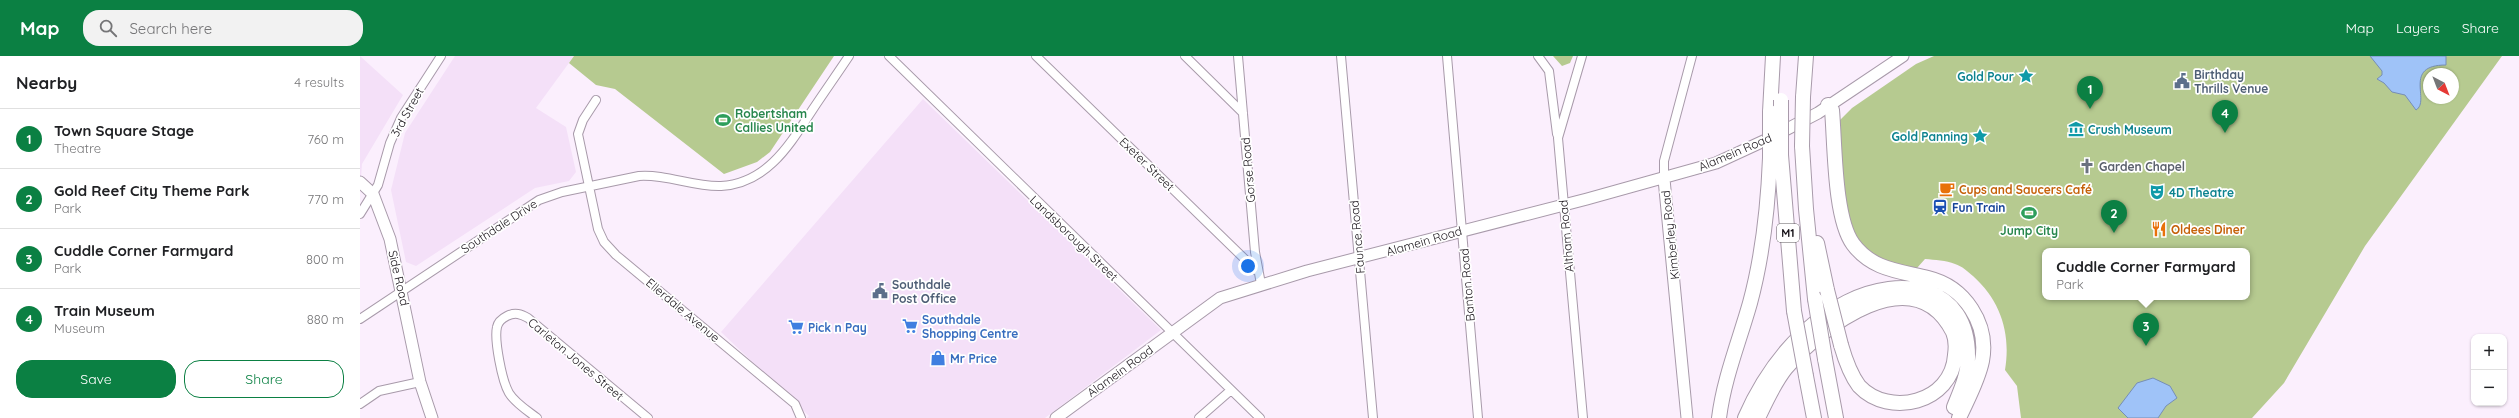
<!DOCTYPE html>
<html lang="en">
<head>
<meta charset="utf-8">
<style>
	body { margin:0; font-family:Quicksand,sans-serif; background:#f2f2f2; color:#202124 }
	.controls { position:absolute; right:12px; bottom:12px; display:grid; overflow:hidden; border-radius:8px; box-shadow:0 1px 3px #0004 }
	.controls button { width:36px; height:36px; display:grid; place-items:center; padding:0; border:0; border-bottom:1px solid #e0e0e0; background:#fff; color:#202124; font:20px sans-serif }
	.compass { position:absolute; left:2063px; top:12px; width:36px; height:36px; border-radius:50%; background:#fff; box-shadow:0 1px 3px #0004; rotate:138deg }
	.you { position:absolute; left:888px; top:210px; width:14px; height:14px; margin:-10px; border:3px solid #fff; border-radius:50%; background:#1a73e8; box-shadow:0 0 0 6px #1a73e833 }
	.badge { display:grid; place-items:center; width:26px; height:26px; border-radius:50%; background:#0b8043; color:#fff; font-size:13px; font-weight:700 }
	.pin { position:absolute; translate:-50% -33px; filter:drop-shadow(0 1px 2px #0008) }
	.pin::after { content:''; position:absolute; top:21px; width:14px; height:12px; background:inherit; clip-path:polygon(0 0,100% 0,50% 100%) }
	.popup { position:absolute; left:1682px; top:192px; width:208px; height:52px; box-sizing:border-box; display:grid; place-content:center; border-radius:8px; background:#fff; filter:drop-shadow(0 1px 3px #0005); font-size:13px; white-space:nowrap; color:#757577 }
	.popup b { font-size:15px; color:#202124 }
	.popup::after { content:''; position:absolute; left:50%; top:100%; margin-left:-8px; border:8px solid transparent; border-top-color:#fff }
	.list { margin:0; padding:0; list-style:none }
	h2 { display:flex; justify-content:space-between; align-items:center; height:52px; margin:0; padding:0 16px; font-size:17px }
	h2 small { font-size:13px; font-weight:400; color:#757577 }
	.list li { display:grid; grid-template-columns:26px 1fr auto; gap:12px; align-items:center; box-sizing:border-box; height:60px; padding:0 16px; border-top:1px solid #e0e0e0 }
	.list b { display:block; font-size:15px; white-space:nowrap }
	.list p { margin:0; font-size:13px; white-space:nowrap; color:#757577 }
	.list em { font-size:13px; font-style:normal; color:#757577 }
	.actions { display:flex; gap:8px; padding:12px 16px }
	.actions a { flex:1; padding:9px 0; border:1px solid #0b8043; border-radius:16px; text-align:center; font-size:14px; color:#0b8043 }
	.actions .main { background:#0b8043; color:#fff }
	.icon { flex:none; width:22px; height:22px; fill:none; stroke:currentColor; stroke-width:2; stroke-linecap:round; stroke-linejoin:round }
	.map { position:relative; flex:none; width:2159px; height:362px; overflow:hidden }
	header { display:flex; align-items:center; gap:24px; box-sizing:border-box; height:56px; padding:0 20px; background:#0b8043; color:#fff }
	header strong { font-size:19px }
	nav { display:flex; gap:22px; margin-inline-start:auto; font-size:14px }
	.search { width:280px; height:36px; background:#f2f2f2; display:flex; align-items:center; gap:10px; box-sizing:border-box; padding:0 14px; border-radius:16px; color:#757577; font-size:15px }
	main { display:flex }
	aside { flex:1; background:#fff }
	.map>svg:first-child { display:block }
	.built { fill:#f4e0f8 }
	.green { fill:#b6ca90; fill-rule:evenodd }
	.water { fill:#9fc3f8; stroke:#768eb5 }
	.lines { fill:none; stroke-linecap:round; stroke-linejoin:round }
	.street-casing { stroke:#a89aaa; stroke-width:10 }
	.secondary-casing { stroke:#a89aaa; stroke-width:13 }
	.highway-casing { stroke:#a89aaa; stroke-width:16 }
	.street { stroke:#fff; stroke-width:8 }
	.secondary { stroke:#fff; stroke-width:11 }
	.highway { stroke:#fff; stroke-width:14 }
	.highway-bridge-casing { stroke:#a89aaa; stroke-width:16; stroke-linecap:butt }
	.highway-bridge { stroke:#fff; stroke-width:14 }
	.labels { text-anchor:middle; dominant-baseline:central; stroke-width:3.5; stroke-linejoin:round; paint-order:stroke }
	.shield { fill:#fff; stroke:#5d595d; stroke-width:1 }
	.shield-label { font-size:11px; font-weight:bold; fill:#171218 }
	.service-label { font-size:12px; font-weight:bold; fill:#4e5e75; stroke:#fff; text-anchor:start }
	.culture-label { font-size:12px; font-weight:bold; fill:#0d838f; stroke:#fff; text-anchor:end }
	.street-label { font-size:12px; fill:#171218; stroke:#fff }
	.leisure-label { font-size:12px; font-weight:bold; fill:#27864d; stroke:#fff; text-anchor:start }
	.worship-label { font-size:12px; font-weight:bold; fill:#5b616d; stroke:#fff; text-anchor:start }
	.food-label { font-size:12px; font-weight:bold; fill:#c56008; stroke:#fff; text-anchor:start }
	.transit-label { font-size:12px; font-weight:bold; fill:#164399; stroke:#fff; text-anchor:start }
	.shop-label { font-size:12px; font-weight:bold; fill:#366cbe; stroke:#fff; text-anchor:start }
</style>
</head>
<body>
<header>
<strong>Map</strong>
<div class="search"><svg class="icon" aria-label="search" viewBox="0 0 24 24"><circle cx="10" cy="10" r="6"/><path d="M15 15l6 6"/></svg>Search here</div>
<nav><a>Map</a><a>Layers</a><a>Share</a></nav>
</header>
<main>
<aside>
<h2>Nearby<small>4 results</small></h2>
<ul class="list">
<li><span class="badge">1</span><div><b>Town Square Stage</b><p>Theatre</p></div><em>760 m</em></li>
<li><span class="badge">2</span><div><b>Gold Reef City Theme Park</b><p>Park</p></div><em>770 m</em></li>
<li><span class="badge">3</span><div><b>Cuddle Corner Farmyard</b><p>Park</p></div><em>800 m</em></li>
<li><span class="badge">4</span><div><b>Train Museum</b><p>Museum</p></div><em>880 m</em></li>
</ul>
<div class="actions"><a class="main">Save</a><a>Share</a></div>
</aside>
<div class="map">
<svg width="2159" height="362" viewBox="0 0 2159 362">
	<rect width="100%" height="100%" fill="#fbeffd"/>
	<path class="built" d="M0 0 43 39 2 108 0 136Z
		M95 0H214L176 52 206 71 216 116 209 125 175 132 56 210 46 206 31 134 45 77Z
		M563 43 801 274 685 362H447L449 360 361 276Z"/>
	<path class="green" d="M214 0H474L410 96 397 106 364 118 255 33 236 29 209 7Z
		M1193 0H1213L1210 7 1202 10Z
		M1574 0H2142L2005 190 1924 327 1892 362H1661L1657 330 1645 314C1651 278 1641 245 1613 220 1608 216 1602 210 1595 208 1586 204 1575 204 1565 203L1557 212C1490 210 1486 160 1482 107 1481 95 1476 76 1480 64L1492 52 1556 8ZM2069 18H2093V42H2069ZM1685 195H1887V241H1685Z"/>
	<path class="water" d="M2010 0H2086V9C2042 9 2071 45 2056 54L2045 39 2032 36 2024 27 2017 23 2022 19V15Z
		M1793 322 1810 330 1817 342 1806 350 1798 362H1768L1758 352 1777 327Z"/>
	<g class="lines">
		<defs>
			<path id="street" d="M529 0 900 362
				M676 0 897 215
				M825 0 883 57
				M878 0 895 196 901 228
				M981 0 1013 362
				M1087 0 1118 362
				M1178 0 1189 15 1197 78
				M1222 0 1198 82 1223 362
				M236 44 223 64 218 78 238 173 244 186 256 199 435 348 441 362
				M1304 123V105L1332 0
				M0 158 18 129 30 87 41 62 81 0
				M0 263 179 144 202 136 279 120C307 118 333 131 361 130 408 127 430 88 453 53 465 35 477 18 489 0
				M0 348 19 335 60 326
				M177 362C168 355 155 347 149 337 142 325 134 284 137 271 138 266 143 262 147 260 155 256 161 258 168 262L288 362
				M839 362 871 334"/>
			<path id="secondary" d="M1304 123 1327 362
				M0 126 13 138 30 183 60 326 72 362
				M696 362 860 242 947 215 1227 143 1356 107 1408 83 1458 57 1543 0"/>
			<path id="highway" d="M1443 41 1446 0
				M1468 49 1472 54C1475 88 1474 162 1493 188 1512 214 1540 215 1568 222 1605 231 1629 268 1622 305 1618 325 1607 344 1599 362
				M1410 56 1413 0
				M1442 90 1446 153 1455 243
				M1421 99 1434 255
				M1457 187 1467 234
				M1465 303 1476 362
				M1446 320 1454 362
				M1359 362C1364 322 1379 286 1390 247 1403 199 1408 152 1410 102
				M1385 362C1406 314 1440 270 1487 246 1541 219 1609 228 1608 302 1608 319 1600 336 1594 351
				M1398 362C1406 345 1414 327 1426 312 1461 271 1554 199 1593 276 1596 283 1596 292 1595 299 1592 347 1529 362 1499 330 1490 318 1485 303 1481 289"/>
		</defs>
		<use href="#street" class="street-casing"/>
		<use href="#secondary" class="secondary-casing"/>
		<use href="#highway" class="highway-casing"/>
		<use href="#street" class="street"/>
		<use href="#secondary" class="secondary"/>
		<use href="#highway" class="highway"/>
		<defs>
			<path id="highway-bridge" d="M1421 44V99
				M1442 90 1443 41
				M1410 102V56
				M1467 234 1481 289
				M1455 243 1465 303
				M1434 255 1446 320"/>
		</defs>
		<use href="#highway-bridge" class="highway-bridge-casing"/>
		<use href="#highway-bridge" class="highway-bridge"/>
	</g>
	<defs>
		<symbol id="sight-bare" viewBox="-9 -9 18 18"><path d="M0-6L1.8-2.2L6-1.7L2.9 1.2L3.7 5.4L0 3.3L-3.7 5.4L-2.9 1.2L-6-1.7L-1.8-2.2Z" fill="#0f9aa8" stroke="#fff" stroke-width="2.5" paint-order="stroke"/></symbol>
		<symbol id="civic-bare" viewBox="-9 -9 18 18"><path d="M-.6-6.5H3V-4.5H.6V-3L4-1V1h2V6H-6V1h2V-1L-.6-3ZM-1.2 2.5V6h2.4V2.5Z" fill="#5c6f8a" stroke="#fff" stroke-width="2.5" paint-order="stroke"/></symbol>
		<symbol id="stadium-bare" viewBox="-9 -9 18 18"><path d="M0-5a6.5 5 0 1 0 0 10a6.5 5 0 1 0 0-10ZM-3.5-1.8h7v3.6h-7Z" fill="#2e9e5b" stroke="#fff" stroke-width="2.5" paint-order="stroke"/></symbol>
		<symbol id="museum-bare" viewBox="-9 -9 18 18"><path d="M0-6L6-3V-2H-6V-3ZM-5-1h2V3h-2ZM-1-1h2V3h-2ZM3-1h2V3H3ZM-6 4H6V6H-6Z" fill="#0f9aa8" stroke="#fff" stroke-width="2.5" paint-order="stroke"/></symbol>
		<symbol id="church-bare" viewBox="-9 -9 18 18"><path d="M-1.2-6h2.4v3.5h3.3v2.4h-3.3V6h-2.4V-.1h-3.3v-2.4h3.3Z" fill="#6b7280" stroke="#fff" stroke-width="2.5" paint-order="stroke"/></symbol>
		<symbol id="cafe-bare" viewBox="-9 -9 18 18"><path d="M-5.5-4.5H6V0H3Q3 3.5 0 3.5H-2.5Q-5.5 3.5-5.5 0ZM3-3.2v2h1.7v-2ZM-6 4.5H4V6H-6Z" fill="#e8710a" stroke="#fff" stroke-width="2.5" paint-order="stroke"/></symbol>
		<symbol id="theatre-bare" viewBox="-9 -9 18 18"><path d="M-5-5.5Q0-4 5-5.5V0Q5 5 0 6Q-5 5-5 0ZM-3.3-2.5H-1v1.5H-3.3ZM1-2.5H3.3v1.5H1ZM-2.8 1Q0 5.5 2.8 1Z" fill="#0f9aa8" stroke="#fff" stroke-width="2.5" paint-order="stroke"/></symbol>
		<symbol id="station-bare" viewBox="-9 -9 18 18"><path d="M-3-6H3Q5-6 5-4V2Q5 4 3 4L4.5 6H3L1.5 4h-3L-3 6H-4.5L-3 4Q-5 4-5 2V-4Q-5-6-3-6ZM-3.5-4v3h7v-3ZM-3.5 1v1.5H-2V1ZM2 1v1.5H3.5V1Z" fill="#1a4fb4" stroke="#fff" stroke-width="2.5" paint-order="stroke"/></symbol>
		<symbol id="restaurant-bare" viewBox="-9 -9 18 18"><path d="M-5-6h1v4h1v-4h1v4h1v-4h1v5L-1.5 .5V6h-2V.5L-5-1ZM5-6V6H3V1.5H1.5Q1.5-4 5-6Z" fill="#e8710a" stroke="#fff" stroke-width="2.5" paint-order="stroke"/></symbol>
		<symbol id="supermarket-bare" viewBox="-9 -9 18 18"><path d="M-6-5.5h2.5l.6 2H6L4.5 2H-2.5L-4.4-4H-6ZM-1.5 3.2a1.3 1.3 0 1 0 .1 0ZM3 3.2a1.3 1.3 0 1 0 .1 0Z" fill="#3f7fe0" stroke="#fff" stroke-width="2.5" paint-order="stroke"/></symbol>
		<symbol id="shop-bare" viewBox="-9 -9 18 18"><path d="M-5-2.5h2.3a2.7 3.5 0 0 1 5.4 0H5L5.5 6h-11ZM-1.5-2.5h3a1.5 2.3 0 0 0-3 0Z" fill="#3f7fe0" stroke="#fff" stroke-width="2.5" paint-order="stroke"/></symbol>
	</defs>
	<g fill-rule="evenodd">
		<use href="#sight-bare" x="1655" y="9" width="22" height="22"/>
		<use href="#civic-bare" x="1811" y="14" width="22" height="22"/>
		<use href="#stadium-bare" x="352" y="53" width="22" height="22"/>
		<use href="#museum-bare" x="1705" y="62" width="22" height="22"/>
		<use href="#sight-bare" x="1609" y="69" width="22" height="22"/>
		<use href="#church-bare" x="1716" y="99" width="22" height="22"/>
		<use href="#cafe-bare" x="1576" y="122" width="22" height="22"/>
		<use href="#theatre-bare" x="1786" y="125" width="22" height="22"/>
		<use href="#station-bare" x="1569" y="140" width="22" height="22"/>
		<use href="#stadium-bare" x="1658" y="146" width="22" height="22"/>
		<use href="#restaurant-bare" x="1788" y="162" width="22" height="22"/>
		<use href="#civic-bare" x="509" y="224" width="22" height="22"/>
		<use href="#supermarket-bare" x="539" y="259" width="22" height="22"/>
		<use href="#supermarket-bare" x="425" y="260" width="22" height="22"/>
		<use href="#shop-bare" x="567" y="291" width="22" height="22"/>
	</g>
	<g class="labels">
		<rect class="shield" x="1417" y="168" width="22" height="18" rx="3"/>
		<g class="shield-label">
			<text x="1428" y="177">M1</text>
		</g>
		<g class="service-label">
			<text x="1834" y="18">Birthday<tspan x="1834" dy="14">Thrills Venue</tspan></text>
			<text x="532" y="228">Southdale<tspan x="532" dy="14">Post Office</tspan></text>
		</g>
		<g class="culture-label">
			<text x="1654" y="20">Gold Pour</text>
			<text x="1728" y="73" text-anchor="start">Crush Museum</text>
			<text x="1608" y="80">Gold Panning</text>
			<text x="1809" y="136" text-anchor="start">4D Theatre</text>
		</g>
		<g class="street-label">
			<text transform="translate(47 56) rotate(-61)">3rd Street</text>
			<text transform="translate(1375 96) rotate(-23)">Alamein Road</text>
			<text transform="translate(787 108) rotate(44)">Exeter Street</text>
			<text transform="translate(888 114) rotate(-95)">Gorse Road</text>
			<text transform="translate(139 170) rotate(-33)">Southdale Drive</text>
			<text transform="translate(1310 179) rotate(-96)">Kimberley Road</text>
			<text transform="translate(1206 180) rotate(-95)">Altham Road</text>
			<text transform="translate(997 181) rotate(-95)">Faunce Road</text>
			<text transform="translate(714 182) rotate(44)">Landsborough Street</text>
			<text transform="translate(1064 185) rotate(-16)">Alamein Road</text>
			<text transform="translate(39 222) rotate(77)">Side Road</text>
			<text transform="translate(1107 229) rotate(-95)">Banton Road</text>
			<text transform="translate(323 254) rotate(40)">Ellerdale Avenue</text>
			<text transform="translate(216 303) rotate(40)">Carleton Jones Street</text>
			<text transform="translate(760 315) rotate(-36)">Alamein Road</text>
		</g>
		<g class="leisure-label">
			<text x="375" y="57">Robertsham<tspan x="375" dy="14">Callies United</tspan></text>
			<text x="1669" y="174" text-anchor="middle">Jump City</text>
		</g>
		<g class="worship-label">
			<text x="1739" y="110">Garden Chapel</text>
		</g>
		<g class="food-label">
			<text x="1599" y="133">Cups and Saucers Café</text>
			<text x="1811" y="173">Oldees Diner</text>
		</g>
		<g class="transit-label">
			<text x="1592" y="151">Fun Train</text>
		</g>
		<g class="shop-label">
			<text x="562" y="263">Southdale<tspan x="562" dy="14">Shopping Centre</tspan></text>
			<text x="448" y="271">Pick n Pay</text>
			<text x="590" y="302">Mr Price</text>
		</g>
	</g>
</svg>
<div class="controls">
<button>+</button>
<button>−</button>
</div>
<svg class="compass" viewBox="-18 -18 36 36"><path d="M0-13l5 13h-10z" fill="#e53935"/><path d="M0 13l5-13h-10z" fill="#757577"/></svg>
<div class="you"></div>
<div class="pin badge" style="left:1730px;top:53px">1</div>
<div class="pin badge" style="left:1754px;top:177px">2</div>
<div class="pin badge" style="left:1786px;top:290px">3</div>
<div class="popup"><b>Cuddle Corner Farmyard</b>Park</div>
<div class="pin badge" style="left:1865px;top:77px">4</div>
</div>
</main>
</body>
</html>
